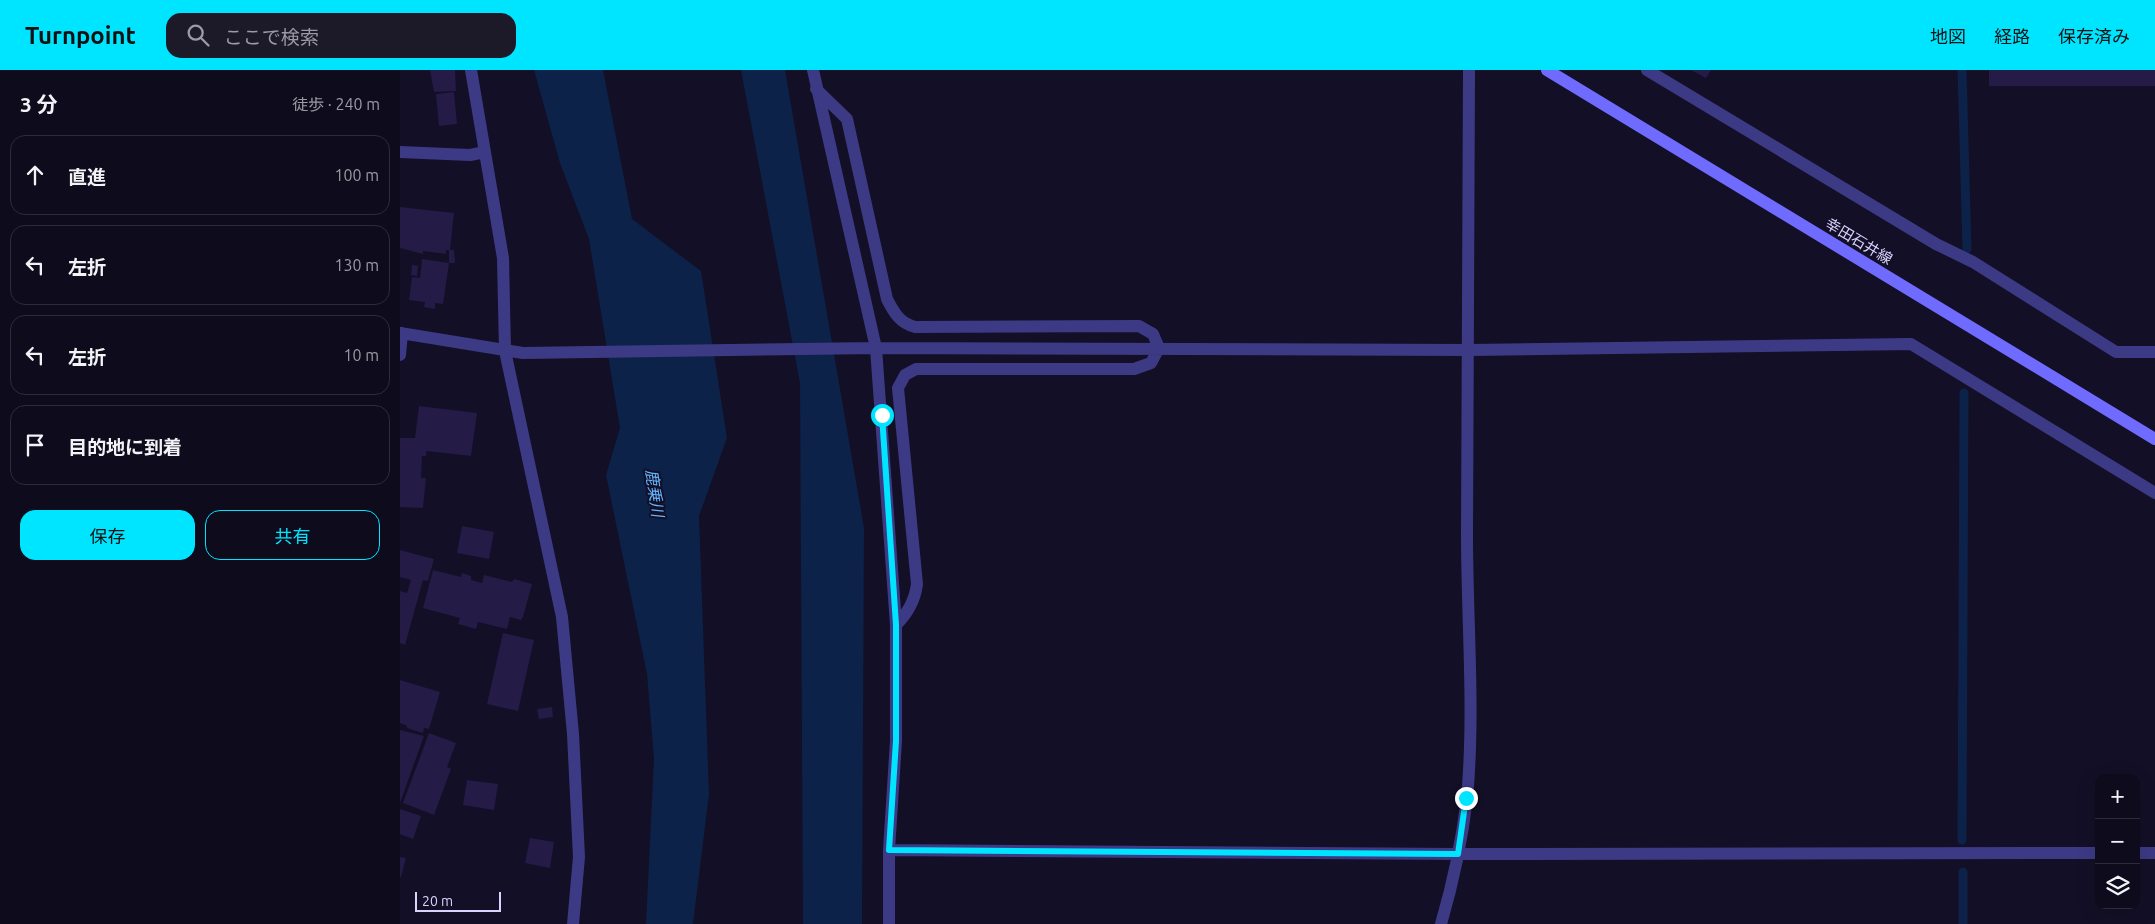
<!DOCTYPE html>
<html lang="ja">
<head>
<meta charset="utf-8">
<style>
	body { margin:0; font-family:Ubuntu,"Noto Sans JP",sans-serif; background:#1c1929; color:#f1f3f6 }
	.controls { position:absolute; right:15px; bottom:15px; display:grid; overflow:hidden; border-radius:10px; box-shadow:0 5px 20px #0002 }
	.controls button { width:45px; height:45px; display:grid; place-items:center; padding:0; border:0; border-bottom:1px solid #2e2b3b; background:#0e0b1c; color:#f1f3f6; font:25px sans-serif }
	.scale { position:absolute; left:15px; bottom:12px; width:86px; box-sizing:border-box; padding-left:5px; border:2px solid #d9d4ff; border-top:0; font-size:14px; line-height:18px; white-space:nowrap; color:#d9d4ff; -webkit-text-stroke:4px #130f26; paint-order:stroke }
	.stop { position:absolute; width:15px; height:15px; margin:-11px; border:4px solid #00e5ff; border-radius:50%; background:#fff }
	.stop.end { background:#00e5ff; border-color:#fff; box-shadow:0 1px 5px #0008 }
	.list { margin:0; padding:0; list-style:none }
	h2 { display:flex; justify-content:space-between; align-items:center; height:65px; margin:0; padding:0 20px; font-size:21px }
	h2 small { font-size:16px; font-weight:400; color:#9b9ba3 }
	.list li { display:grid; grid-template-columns:32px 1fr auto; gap:15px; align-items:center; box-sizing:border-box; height:80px; margin:0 10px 10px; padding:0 10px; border:1px solid #2e2b3b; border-radius:15px }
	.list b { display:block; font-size:19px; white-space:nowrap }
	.list em { font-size:16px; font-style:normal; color:#9b9ba3 }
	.actions { display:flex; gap:10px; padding:15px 20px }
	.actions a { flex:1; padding:11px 0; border:1px solid #00e5ff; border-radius:15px; text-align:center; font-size:18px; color:#00e5ff }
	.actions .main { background:#00e5ff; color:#111 }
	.icon { flex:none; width:28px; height:28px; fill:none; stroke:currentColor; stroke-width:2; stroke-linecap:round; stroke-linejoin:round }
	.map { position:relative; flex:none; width:1755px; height:854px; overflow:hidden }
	header { display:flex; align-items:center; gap:30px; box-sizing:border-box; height:70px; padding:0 25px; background:#00e5ff; color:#111 }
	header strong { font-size:24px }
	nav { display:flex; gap:28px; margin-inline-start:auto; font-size:18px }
	.search { width:350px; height:45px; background:#1c1929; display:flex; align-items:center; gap:12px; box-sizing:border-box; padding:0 18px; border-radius:15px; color:#9b9ba3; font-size:19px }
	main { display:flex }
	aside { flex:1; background:#0e0b1c }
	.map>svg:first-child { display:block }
	.water { fill:#0c2248 }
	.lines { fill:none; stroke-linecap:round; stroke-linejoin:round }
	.stream { stroke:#0c2248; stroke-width:9 }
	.building { fill:#241b47 }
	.minor { stroke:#3d3a85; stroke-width:12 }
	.tertiary { stroke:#3d3a85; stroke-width:12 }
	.secondary { stroke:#6f6bff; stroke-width:12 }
	.route { stroke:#00e5ff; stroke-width:6 }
	.labels { text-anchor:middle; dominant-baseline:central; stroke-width:4; stroke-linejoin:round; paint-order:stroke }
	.street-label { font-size:15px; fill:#d9d4ff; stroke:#130f26 }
	.water-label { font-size:16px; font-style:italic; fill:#62b6ff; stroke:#130f26 }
</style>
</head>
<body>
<header>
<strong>Turnpoint</strong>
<div class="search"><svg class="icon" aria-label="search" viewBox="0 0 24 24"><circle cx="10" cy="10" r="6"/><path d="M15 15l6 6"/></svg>ここで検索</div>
<nav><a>地図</a><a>経路</a><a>保存済み</a></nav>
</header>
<main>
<aside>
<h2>3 分<small>徒歩 · 240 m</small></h2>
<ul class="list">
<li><svg class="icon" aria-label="ahead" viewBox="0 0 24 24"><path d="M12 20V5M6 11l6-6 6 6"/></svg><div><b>直進</b></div><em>100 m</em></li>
<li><svg class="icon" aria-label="left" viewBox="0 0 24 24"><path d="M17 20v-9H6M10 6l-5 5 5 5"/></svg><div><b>左折</b></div><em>130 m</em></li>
<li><svg class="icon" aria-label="left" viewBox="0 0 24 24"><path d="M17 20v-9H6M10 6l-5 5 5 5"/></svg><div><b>左折</b></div><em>10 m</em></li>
<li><svg class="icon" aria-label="arrive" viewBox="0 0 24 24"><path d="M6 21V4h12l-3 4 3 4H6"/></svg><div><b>目的地に到着</b></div></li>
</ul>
<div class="actions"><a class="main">保存</a><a>共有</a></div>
</aside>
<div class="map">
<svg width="1755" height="854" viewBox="0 0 1755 854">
	<rect width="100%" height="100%" fill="#130f26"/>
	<path class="water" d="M134 0H203L232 149 301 201 327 368 299 446 309 724 293 854H246L254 689 247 604 206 405 220 358 189 169 160 93Z
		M341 0H385L464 458 462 854H403L400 313Z"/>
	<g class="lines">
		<path class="stream" d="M1562 0 1567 179
			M1562 770 1564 323
			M1563 802V854"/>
	</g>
	<path class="building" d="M30 0H55L56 21 34 22Z
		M1291 0H1311L1306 8Z
		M1589 0H1755V16H1589Z
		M54 22 57 54 39 56 36 24Z
		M0 137 54 143 50 180H46V184L23 181V184L0 178Z
		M49 180H54L55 193H49Z
		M22 189 49 193 43 234 35 233V239L24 237 25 232 9 230 12 207 20 208Z
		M12 195 18 196 17 206 11 205Z
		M19 336 77 343 71 386 26 381V386H22L21 408H26L23 438 0 437V368H15Z
		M62 456 94 462 89 489 57 483Z
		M0 480 34 489 28 511 23 510 5 575 0 573V521L7 523 11 510 0 507Z
		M33 500 61 507 62 503 71 506V510L82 513 84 505 112 512 114 509 132 514 123 547 121 550 110 547 107 559 78 552 76 559 58 554 60 548 23 538Z
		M103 563 134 570 118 641 87 634Z
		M0 610 40 622 29 659 24 658 23 663 7 658V656L0 653Z
		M152 637 153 647 139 649 137 639Z
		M0 660 24 666 0 733Z
		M29 663 56 673 47 697 51 699 34 745 3 733Z
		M67 710 98 714 94 740 63 735Z
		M0 739 21 746 13 769 0 764Z
		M130 768 154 772 150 798 125 793Z
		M0 787 6 788 1 807H0Z"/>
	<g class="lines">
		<path class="minor" d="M71 0 103 188 105 281 162 547 173 664 179 787 173 854
			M413 0 476 278 496 555V671L489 780V854
			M1247 0 1536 174 1573 192 1716 282H1755
			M416 19 447 49 487 229C494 243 500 253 515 257L739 256 753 264 759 278 751 293 734 299H516L505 305 498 318 517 514C515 531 508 543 496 555
			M0 82 70 85 85 82
			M0 263 123 283 476 278 1070 280 1511 274 1755 423
			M0 285 2 263
			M489 780 1058 784 1699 783
			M1736 783H1755"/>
		<path class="tertiary" d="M1041 854C1053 813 1062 770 1067 728 1075 641 1067 552 1067 465 1068 310 1069 155 1069 0"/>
		<path class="secondary" d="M1147 0 1755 369"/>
	</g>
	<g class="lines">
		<path class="route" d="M482 345 496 555V671L489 780 1058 784 1066 728"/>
	</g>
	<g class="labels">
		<g class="street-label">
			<text transform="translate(1459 171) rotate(31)">幸田石井線</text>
		</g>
		<g class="water-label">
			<text transform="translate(255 423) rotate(82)">鹿乗川</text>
		</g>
	</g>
</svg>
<div class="controls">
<button>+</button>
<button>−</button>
<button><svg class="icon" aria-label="layers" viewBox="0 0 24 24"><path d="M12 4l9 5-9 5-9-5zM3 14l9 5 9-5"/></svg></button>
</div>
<div class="scale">20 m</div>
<div class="stop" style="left:482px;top:345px"></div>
<div class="stop end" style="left:1066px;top:728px"></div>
</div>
</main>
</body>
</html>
